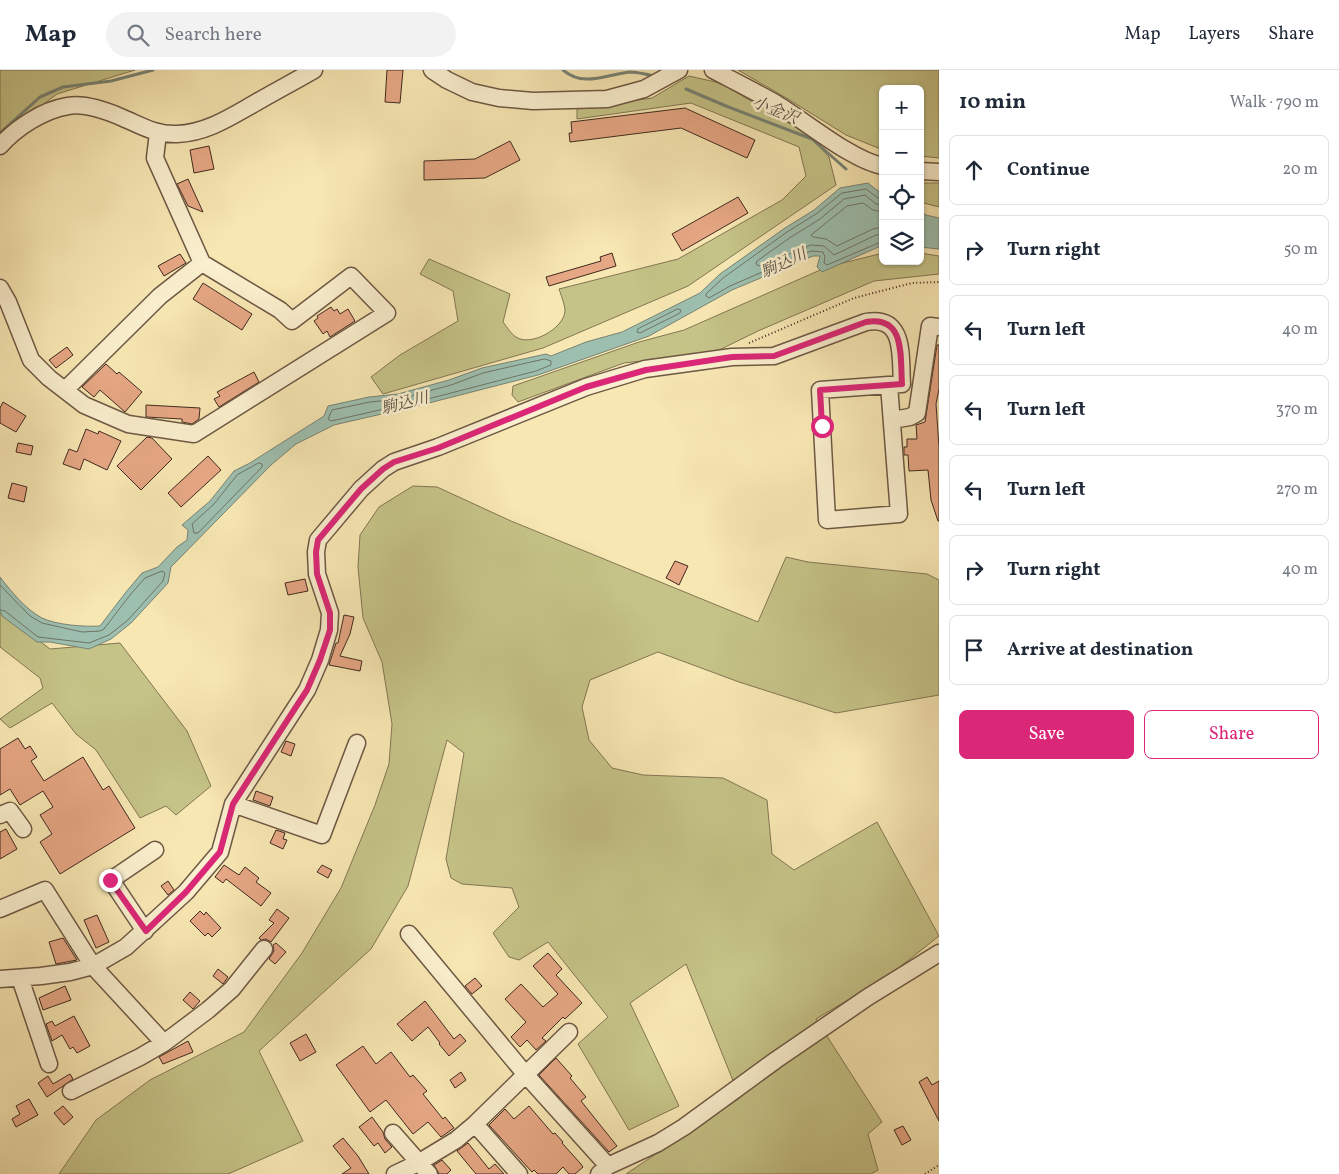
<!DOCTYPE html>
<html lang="en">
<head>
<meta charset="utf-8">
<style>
	body { margin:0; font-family:Vollkorn,"Noto Serif JP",serif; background:#f2f2f3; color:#1f2937 }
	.controls { position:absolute; right:15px; top:15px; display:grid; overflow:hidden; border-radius:8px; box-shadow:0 1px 4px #0004 }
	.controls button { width:45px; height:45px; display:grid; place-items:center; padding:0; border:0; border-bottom:1px solid #e0e1e3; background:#fff; color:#1f2937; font:25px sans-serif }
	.stop { position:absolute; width:15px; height:15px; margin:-11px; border:4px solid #db2777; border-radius:50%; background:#fff }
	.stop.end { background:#db2777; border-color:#fff; box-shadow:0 1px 5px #0008 }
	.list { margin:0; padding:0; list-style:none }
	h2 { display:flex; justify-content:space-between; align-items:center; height:65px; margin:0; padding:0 20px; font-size:21px }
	h2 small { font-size:16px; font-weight:400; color:#747a83 }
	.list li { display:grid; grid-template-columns:32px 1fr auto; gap:15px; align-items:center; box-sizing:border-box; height:70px; margin:0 10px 10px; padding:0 10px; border:1px solid #e0e1e3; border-radius:8px }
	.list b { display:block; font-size:19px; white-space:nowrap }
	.list em { font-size:16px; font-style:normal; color:#747a83 }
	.actions { display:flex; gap:10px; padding:15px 20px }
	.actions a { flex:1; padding:11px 0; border:1px solid #db2777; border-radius:8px; text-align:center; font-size:18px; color:#db2777 }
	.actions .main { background:#db2777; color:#fff }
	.icon { flex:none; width:28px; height:28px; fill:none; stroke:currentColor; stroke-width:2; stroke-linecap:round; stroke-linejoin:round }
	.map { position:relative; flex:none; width:939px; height:1104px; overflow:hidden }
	header { display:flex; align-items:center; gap:30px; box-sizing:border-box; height:70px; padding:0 25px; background:#fff; border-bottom:1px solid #e0e1e3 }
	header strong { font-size:24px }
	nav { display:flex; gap:28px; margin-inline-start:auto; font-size:18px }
	.search { width:350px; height:45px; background:#f2f2f3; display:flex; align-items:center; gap:12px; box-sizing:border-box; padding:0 18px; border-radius:28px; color:#747a83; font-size:19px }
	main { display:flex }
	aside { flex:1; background:#fff }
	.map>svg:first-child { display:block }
	.green { fill:#c5c387; stroke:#837653 }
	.water { fill:#9dbfaf; stroke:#788375 }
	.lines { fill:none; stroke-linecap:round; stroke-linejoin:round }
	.shore { stroke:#6f7467; stroke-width:1 }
	.stream { stroke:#788375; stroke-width:3 }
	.building { fill:#e6a784; stroke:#41291f }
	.minor-casing { stroke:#6e5844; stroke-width:19 }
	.path { stroke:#41291f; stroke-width:2; stroke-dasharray:1 2.5; stroke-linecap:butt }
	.minor { stroke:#faefce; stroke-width:16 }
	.route { stroke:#db2777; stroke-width:6 }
	.labels { text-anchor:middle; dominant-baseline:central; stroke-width:5; stroke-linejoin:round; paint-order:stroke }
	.water-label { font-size:16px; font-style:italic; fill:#584e43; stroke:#faefce }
</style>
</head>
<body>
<header>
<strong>Map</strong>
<div class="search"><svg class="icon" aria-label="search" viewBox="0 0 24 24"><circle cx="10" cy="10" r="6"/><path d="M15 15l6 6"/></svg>Search here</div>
<nav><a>Map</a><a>Layers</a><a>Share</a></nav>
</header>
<main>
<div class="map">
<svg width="939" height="1104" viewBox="0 0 939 1104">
	<rect width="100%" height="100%" fill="#f7e7b3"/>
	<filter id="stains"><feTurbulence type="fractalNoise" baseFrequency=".004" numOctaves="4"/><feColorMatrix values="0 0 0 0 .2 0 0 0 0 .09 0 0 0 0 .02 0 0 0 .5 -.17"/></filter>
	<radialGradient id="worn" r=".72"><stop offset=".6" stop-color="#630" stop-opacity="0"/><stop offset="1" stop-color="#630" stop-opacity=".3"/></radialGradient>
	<path class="green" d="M0 0H135L57 24 0 67Z
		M738 0H939V88L920 86V19H883V80L846 65 788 29Z
		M689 6 720 13 808 64 829 87 836 115 688 216 543 278 383 324 371 307 400 285 458 251 453 221 420 204 429 189 510 224 503 252C507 257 511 264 516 267 530 277 564 259 565 241 565 235 561 225 559 219L678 189 782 130 806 106 799 77 691 33 577 49V39L652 28Z
		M920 113H939V137L920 132Z
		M883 183V191H920V183L939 186V204L874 211 758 261 713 283 624 293 518 332 512 325 513 316 639 272 684 260 827 197Z
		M413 416 437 417 511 451 758 552 786 487 808 492 927 504 939 510V625L836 643 739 612 658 582 590 610 582 637 589 670 612 698 643 705 723 708 767 730 772 784 794 800 877 752 939 866 891 904 816 949 882 1052 868 1064 878 1100 871 1104H626L740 1028 686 894 630 933 679 1036 629 1060 578 974 608 947 548 872 519 890 509 887 493 863 519 837 512 818 462 814 451 808 446 789 464 683 447 670 408 816 371 879 259 981 303 1071 228 1104H59L96 1050 150 1010 244 962 302 883 341 818 375 735 389 694 392 654 382 592 363 548 358 497 360 465 379 437Z
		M0 540 50 579 120 573 187 661 211 716 176 745 166 736 140 748 96 680 76 664 52 633 10 658 0 649 43 618 40 608 0 577Z"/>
	<path class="water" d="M868 113 883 125V175L822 202 817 197 820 186H813L732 220 649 266 538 305 425 334 334 355 296 374 271 395 171 497 168 513 131 553 111 569 89 579 50 572H37L2 546 0 541V507C11 521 25 539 42 548 56 555 85 557 100 556L126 522 142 503 158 497 177 477 187 470 188 460 182 455 210 431 234 401 250 393 324 346 328 336 369 327 398 324 449 310 482 298 546 284 551 286 586 272 622 262 700 223 720 204 785 158 814 140 840 118Z
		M920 141 926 145 939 148V179L920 177Z"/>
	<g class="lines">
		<path class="shore" d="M883 128H878L866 119 842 123 816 144 787 162 723 208 706 224V226L709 228 730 216 811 181 823 182 825 187 824 193 827 195 883 171
			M883 135 876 134 865 125 844 129 820 149 791 167 757 191 756 194 759 196 811 175 824 176 834 185 876 165 883 164
			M883 142 873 140 863 133 847 136 811 165 813 167 826 169 837 176 873 159 883 157
			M678 239 681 240 680 243 640 263 637 262 638 259Z
			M545 289 551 291V295L536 301 424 330 331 351 328 349 332 340 370 332 399 329 451 315 483 303Z
			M259 393 262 394V397L198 463H194L192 454 214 434 237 405Z
			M0 515 30 546 42 553 82 562 100 561 104 559 130 525 145 508 162 501 165 503 163 511 128 550 109 565 89 573 38 567 5 541 0 540"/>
		<path class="stream" d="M563 0C584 18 607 4 630 2 637 2 644 4 650 5
			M686 19 726 36 812 69 846 99
			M0 63 40 27 63 17 111 11 153 0"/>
	</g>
	<path class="building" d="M387 0H403L400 33 385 32Z
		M685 38 755 70 747 88 681 58 570 72 569 63H572L571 52Z
		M510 71 520 90 485 108 424 110V91L475 89Z
		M209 76 214 99 194 103 190 80Z
		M188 109 203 142 188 136 177 114Z
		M738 127 748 143 682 181 672 164Z
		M612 183 616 196 549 216 546 207 601 191 600 187Z
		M180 184 186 193 164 206 158 196Z
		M203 213 252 244 242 260 193 229Z
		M331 237 334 241 337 239 340 244 348 239 355 251 330 267 327 261 323 264 314 251 318 248 317 246Z
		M937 275H939V319L936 334 939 377V451H938L931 430 928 400 909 401 908 385H904V377H907V369H917L916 355 925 352Z
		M67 277 73 285 56 298 49 290Z
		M106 294 117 304 119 302 142 322 125 342 100 320 94 327 82 317Z
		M254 302 259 312 219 337 214 329 220 326 217 322Z
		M3 332 26 346 16 362 0 353V338Z
		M146 335 200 338 199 349 192 354 182 352V349L146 347Z
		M86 359 98 364 99 361 121 371 107 400 84 389 80 400 63 394 69 379 77 382Z
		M147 367 152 368 172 389 141 420 117 396Z
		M18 373 33 376 31 385 16 382Z
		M208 386 221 400 181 437 168 423Z
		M12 413 27 417 24 432 8 428Z
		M675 491 688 496 679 515 666 508Z
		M305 509 308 521 288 525 285 513Z
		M344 545 354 547 350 564 340 586 362 591 360 601 329 595 336 573H338Z
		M18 668 25 679 30 676 37 687 31 691 44 711 83 687 103 720 109 716 135 758 60 804 40 772 52 764 40 745 53 737 43 721 20 735 10 719 0 725V679Z
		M286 671 295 674 291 686 281 682Z
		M256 721 273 727 270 736 253 730Z
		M6 759 17 779 0 789V762Z
		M276 760 285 763 283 769 287 770 283 779 270 773Z
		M224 795 239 805 245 797 259 808 256 812 271 823 261 836 226 809 223 813 215 807Z
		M322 795 332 800 328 808 317 802Z
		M168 811 174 820 168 825 161 816Z
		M277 839 289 848 271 872 266 869 261 870 259 868 274 853 269 850Z
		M200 841 204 845 206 842 221 858 212 867 208 863 205 866 190 851Z
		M97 845 109 872 96 878 84 850Z
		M63 868 77 890 56 894 49 872Z
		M276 873 286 882 275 894 269 889 274 881 273 875Z
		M548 883 562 899 556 905 582 933 565 949 563 947 542 968 546 971 536 980 527 970 520 977 511 967 526 952 505 929 521 914 543 937 558 924 533 896Z
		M218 899 228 907 223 914 213 906Z
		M475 908 482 916 472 924 465 916Z
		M65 916 71 930 43 940 39 928Z
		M190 922 200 931 193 939 183 930Z
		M425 931 454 969 460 964 466 971 449 986 439 974 440 973 428 957 412 971 397 954Z
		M74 946 90 976 77 983 73 977 70 979 62 965 52 971 46 954 52 951 55 956Z
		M306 964 316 982 300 991 290 973Z
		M188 971 193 982 163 994 159 987Z
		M363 976 376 994 391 982 410 1007 413 1005 427 1021 423 1024 443 1049 445 1047 454 1058 441 1067 428 1052 413 1064 386 1030 370 1042 336 995Z
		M556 988 572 1006 570 1008 586 1027 581 1031 617 1076 609 1082 539 1005Z
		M461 1002 466 1010 455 1018 450 1010Z
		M70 1004 73 1009 47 1027 38 1013 48 1006 53 1014Z
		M927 1007 932 1015 939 1011V1051L919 1012Z
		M29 1029 38 1045 16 1057 12 1049 20 1044 16 1036Z
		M63 1036 73 1047 64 1055 54 1043Z
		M529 1036 553 1064 555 1063 563 1072 562 1073 580 1093 583 1097 575 1104H569L563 1097 556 1104H538L534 1100 532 1102 489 1055 505 1039 514 1049Z
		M372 1047 383 1062 385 1069 392 1077 385 1083 378 1073 374 1076 359 1057Z
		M903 1056 911 1070 902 1075 894 1060Z
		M343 1068 358 1086 369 1104H342L351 1098 333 1076Z
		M468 1073 489 1099 495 1094 504 1104H476L457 1081Z
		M442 1090 451 1100 447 1104H439L434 1095Z"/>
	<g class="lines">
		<defs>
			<path id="minor" d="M432 0 447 10 472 22 499 28 533 31 607 29 644 19 679 0
				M713 0C734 11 756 22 777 34 805 51 853 91 883 96
				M158 63 155 88 202 193
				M0 76C16 58 43 40 68 36 85 33 107 41 123 48 142 56 156 65 177 64 207 63 232 46 257 32 276 21 295 11 314 0
				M920 101 939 102
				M0 218 8 232 31 290 49 308 84 335 128 354 194 364 387 243 351 206 292 251 280 240 202 193 160 226 65 320
				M892 350 910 347 917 343 930 256 939 257
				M233 734 322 765 357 673
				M0 745 10 741 23 759
				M0 839 45 820 93 896 164 973
				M145 861 111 810 155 780
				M409 864 526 1005 608 1096
				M20 908 49 994
				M0 909 41 906 70 902 93 896 126 877 186 822 220 782 233 734 307 620 320 590 329 560 330 543 317 504 316 482 318 470 361 419 383 399 394 392 438 377 586 317 645 299 732 287 774 286 866 252C906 245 900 287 902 314L820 320 827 450 899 444 889 315
				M71 1021 140 987 164 973 208 940 232 919 264 879
				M475 1054 519 1104
				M393 1063 429 1104
				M395 1104 418 1093 456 1070 475 1054 569 962
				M599 1104 608 1096 658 1073 684 1057 776 990 868 927 939 883"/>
		</defs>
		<use href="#minor" class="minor-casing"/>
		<path class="path" d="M749 273 854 228 912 213 939 212
			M925 1104 939 1095"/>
		<use href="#minor" class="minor"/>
	</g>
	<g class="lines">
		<path class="route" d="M110 810 146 861 186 822 220 782 233 734 307 620 320 590 330 560V543L317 504 316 482 318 470 361 419 383 399 394 392 438 378 586 317 646 300 732 287 774 286 866 252C906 245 900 287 902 314L820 320 822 356"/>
	</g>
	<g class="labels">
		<g class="water-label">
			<text transform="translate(775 41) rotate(22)">小金沢</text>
			<text transform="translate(784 194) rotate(-25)">駒込川</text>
			<text transform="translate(405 334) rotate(-14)">駒込川</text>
		</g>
	</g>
	<rect width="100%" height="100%" filter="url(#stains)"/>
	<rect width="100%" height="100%" fill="url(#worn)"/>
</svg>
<div class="controls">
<button>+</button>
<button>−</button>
<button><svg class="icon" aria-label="locate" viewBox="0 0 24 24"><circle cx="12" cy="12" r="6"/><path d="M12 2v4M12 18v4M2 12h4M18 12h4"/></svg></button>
<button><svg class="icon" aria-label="layers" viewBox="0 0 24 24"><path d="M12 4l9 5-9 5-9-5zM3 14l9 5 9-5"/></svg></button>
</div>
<div class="stop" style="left:822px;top:356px"></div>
<div class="stop end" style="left:110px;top:810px"></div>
</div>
<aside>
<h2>10 min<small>Walk · 790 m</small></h2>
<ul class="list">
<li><svg class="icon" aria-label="ahead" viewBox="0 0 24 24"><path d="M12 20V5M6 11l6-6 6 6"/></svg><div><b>Continue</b></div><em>20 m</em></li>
<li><svg class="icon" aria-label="right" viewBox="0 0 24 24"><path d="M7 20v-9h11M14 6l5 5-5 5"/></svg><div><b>Turn right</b></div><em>50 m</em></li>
<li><svg class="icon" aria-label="left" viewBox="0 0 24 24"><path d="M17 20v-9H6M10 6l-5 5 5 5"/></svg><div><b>Turn left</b></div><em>40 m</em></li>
<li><svg class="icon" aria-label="left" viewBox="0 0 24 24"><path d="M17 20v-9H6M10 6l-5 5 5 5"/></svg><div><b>Turn left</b></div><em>370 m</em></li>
<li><svg class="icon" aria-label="left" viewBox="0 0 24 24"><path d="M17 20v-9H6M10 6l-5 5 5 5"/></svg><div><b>Turn left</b></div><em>270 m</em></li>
<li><svg class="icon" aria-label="right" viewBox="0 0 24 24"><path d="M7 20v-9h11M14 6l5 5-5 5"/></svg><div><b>Turn right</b></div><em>40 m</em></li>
<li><svg class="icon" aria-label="arrive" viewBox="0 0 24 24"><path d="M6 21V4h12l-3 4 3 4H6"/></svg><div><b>Arrive at destination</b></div></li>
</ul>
<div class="actions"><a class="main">Save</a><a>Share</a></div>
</aside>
</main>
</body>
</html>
